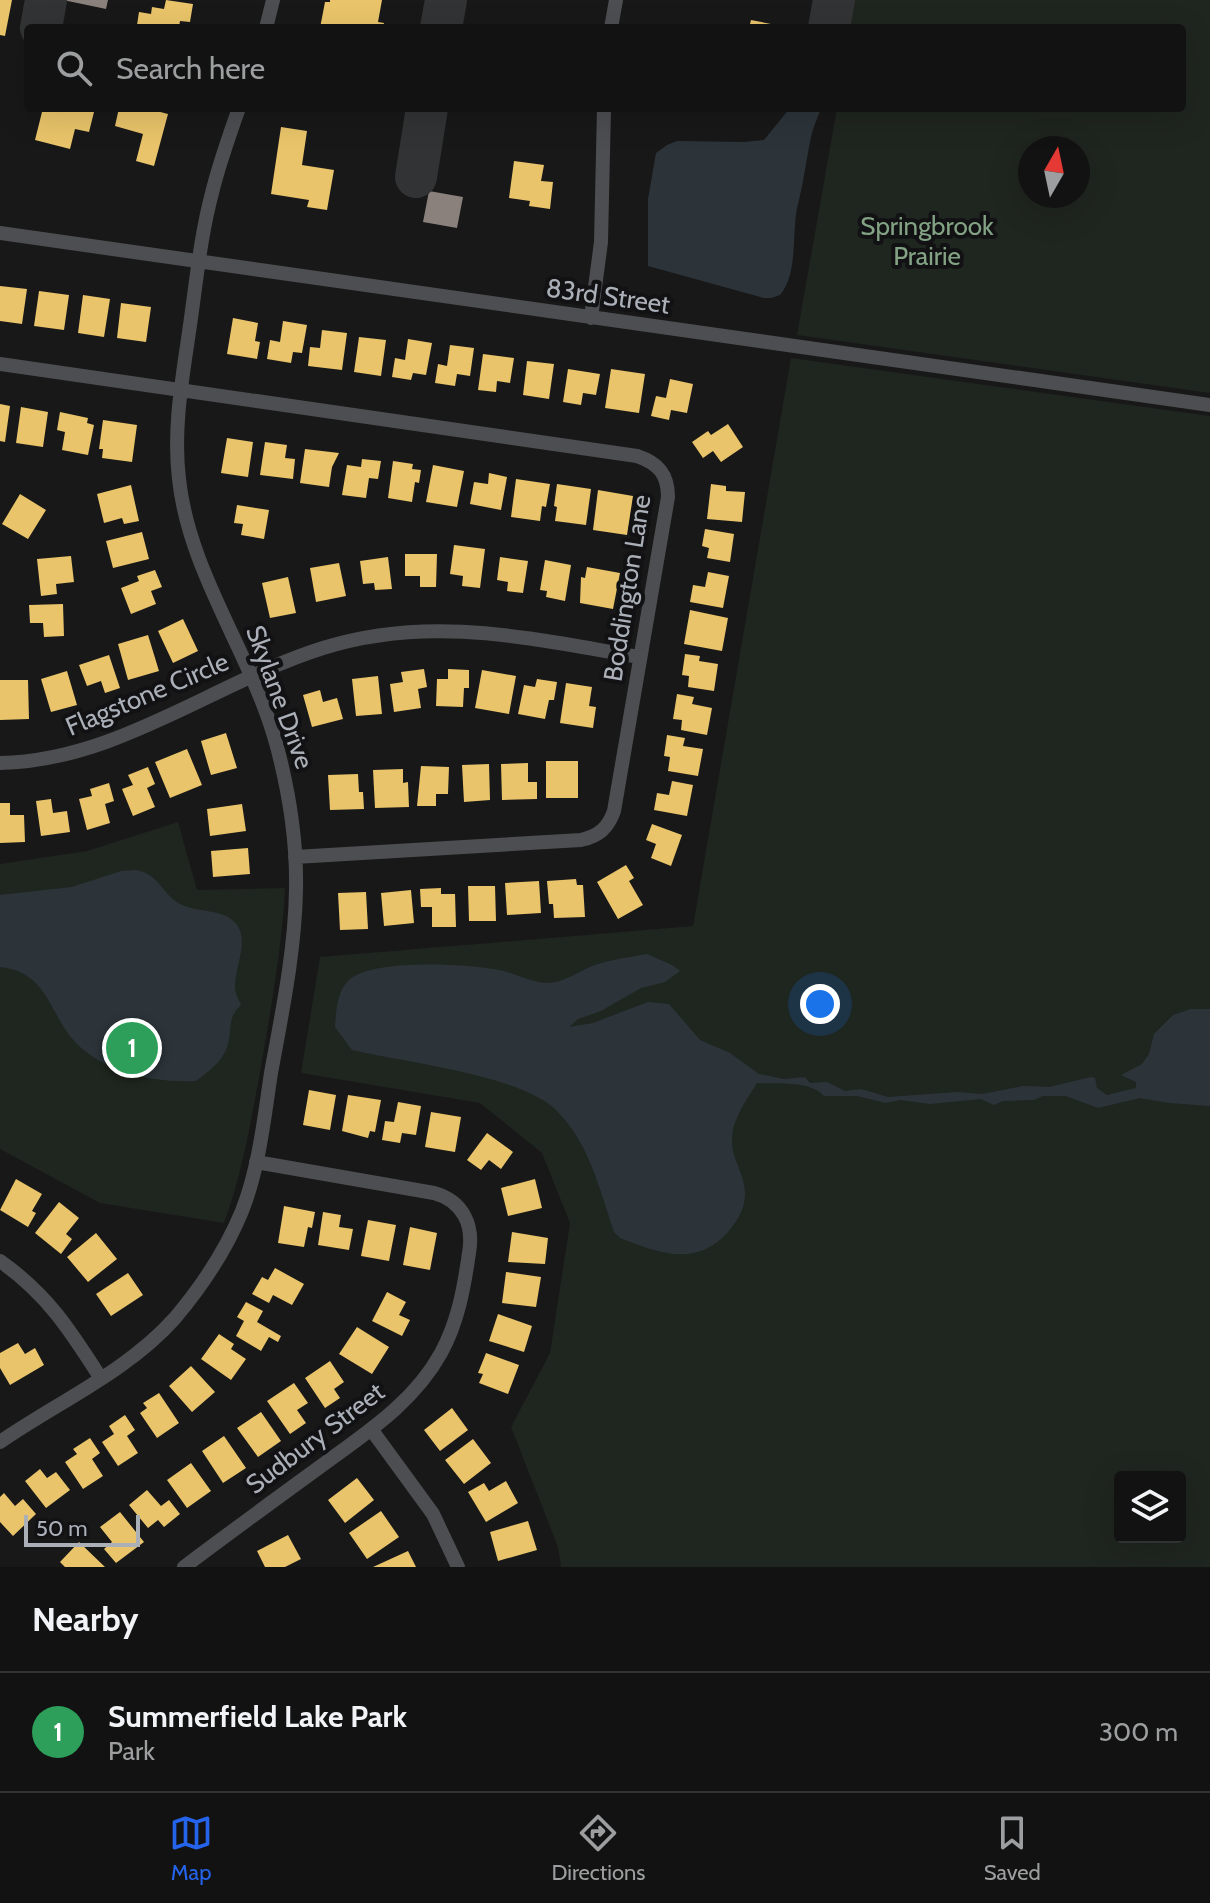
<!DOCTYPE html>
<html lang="en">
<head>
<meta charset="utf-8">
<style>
	body { margin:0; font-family:Cabin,sans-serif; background:#1b1b1b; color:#f1f3f6 }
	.controls { position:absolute; right:24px; bottom:24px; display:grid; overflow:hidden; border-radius:8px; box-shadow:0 8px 32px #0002 }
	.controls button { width:72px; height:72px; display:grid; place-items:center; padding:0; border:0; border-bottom:2px solid #313232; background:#121212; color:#f1f3f6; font:40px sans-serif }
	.compass { position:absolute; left:1018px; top:136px; width:72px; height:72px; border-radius:50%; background:#121212; box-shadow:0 8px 32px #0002; rotate:9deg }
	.scale { position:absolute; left:24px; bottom:20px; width:116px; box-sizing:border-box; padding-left:8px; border:4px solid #aaafb8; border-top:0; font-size:22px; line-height:28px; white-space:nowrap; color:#aaafb8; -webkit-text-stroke:6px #121214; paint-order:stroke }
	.you { position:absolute; left:820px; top:1004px; width:28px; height:28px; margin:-20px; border:6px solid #fff; border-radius:50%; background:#1a73e8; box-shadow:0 0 0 12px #1a73e833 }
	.badge { display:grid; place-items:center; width:52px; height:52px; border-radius:50%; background:#2563eb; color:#fff; font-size:26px; font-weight:700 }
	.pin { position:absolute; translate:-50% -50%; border:4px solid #fff; box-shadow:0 2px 8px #0006 }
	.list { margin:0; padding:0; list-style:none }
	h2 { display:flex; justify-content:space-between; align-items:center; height:104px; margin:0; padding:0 32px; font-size:34px }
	h2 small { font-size:26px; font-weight:400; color:#9c9e9f }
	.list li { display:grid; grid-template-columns:52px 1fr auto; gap:24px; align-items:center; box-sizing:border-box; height:120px; padding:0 32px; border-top:2px solid #313232 }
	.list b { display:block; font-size:30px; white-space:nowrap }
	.list p { margin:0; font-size:26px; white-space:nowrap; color:#9c9e9f }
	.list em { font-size:26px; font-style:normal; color:#9c9e9f }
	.icon { flex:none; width:44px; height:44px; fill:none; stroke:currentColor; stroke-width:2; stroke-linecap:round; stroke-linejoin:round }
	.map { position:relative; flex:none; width:1210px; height:1567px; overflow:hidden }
	.search { position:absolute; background:#121212; box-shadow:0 8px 32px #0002; left:24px; right:24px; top:24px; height:88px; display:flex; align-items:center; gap:20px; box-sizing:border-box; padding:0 28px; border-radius:8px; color:#9c9e9f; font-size:30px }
	.sheet { height:224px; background:#121212 }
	nav { display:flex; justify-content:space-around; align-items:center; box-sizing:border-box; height:112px; border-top:2px solid #313232; background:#121212; font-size:22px; color:#9c9e9f }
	nav a { display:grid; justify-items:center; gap:4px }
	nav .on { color:#2563eb }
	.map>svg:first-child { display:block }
	.green { fill:#1f251f; fill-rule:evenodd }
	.water { fill:#2c343a }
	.homes { fill:#e9c46a }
	.industry { fill:#8a817c }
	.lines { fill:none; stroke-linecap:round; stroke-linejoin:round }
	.taxiway { stroke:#323334; stroke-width:42 }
	.street { stroke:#4d4e51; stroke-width:14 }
	.labels { text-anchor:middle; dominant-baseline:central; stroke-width:8; stroke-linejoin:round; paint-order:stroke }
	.park-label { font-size:26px; fill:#82a283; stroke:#121214 }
	.street-label { font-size:26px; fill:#aaafb8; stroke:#121214 }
</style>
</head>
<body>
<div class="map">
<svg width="1210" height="1567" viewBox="0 0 1210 1567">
	<rect width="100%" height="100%" fill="#181818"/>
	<path class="green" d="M855 0H1210V393L797 335 837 108H1182V28H850ZM1030 148H1078V196H1030Z
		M791 358 1210 416V1567H561L558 1547 511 1427 550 1353 570 1223 542 1153 480 1103 301 1073 320 957 693 926ZM1120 1477H1180V1537H1120Z
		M178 822 197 890 285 888C282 949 271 1007 261 1067 251 1120 243 1172 224 1223L100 1203 0 1149V864L87 851Z"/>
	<path class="water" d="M790 108H821C818 118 813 127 811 137 806 160 804 181 798 204 791 230 799 273 780 295L771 298H764L648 266V199L656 153 667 145 677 141 744 142 764 140Z
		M136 870C158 873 162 894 180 904 195 912 213 909 228 917 255 933 234 964 235 988 235 993 239 1000 241 1005 226 1018 233 1031 227 1047 222 1062 208 1072 196 1081 154 1083 105 1073 75 1042 48 1012 48 972 0 967V895L72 887 121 871Z
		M647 954 672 965 680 971 665 982 641 988 601 1011 578 1019 569 1027 593 1023 648 1002 669 1004 700 1040 730 1053 759 1074 784 1079 805 1077 810 1083 827 1082 845 1091 861 1089 888 1097 957 1092 982 1094 1023 1086 1049 1087 1091 1077 1095 1078 1097 1088 1107 1095 1136 1088V1082L1121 1075 1142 1064 1149 1054 1154 1034 1173 1015 1191 1009H1210V1106L1169 1103 1140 1098 1098 1108 1066 1096H1043L1034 1100 1003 1101 994 1105 981 1099 930 1104 900 1100 886 1103 857 1096H824C810 1080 777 1084 757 1083 747 1099 732 1120 732 1139 731 1159 745 1174 745 1193 745 1209 738 1220 728 1232 696 1268 659 1253 620 1238L614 1232C600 1190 589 1143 557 1111 522 1075 403 1062 352 1050L335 1027C336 1012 337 992 348 981 370 958 468 964 499 970 515 973 530 982 546 983 566 983 581 969 598 964 614 959 631 957 647 954Z"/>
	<path class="homes" d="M0 0H12L5 36 0 35Z
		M166 0 193 4 190 22 180 21 179 28H131L137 25 139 12 151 14 152 7 164 9Z
		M330 0H382L378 22 384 23 383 28H320L325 2H330Z
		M751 20 786 27V28H749Z
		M43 108H95L89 132 75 129 70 149 35 140Z
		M119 108H145L168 114 154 166 136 161 143 134 115 126Z
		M281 127 307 131 302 165 334 170 327 210 307 207 309 200 271 194Z
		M514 161 544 165 541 181 553 182 550 209 529 206 530 201 509 198Z
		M0 286 27 289 22 324 0 321Z
		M39 291 69 295 64 330 34 326Z
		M83 295 110 299 104 337 78 333Z
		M121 303 151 307 146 342 117 338Z
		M233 318 258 323 255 341 260 342 257 359 227 354Z
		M283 321 307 325 302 353 293 352 291 363 267 359 270 340 280 342Z
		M322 330 347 333 342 370 308 366 310 347 320 348Z
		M359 337 386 340 381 376 354 372Z
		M408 339 432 343 426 375 413 373 411 380 392 377 395 358 405 360Z
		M450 345 474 348 470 376 457 374 455 386 435 383 438 364 447 366Z
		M483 354 514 358 510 383 497 381 496 392 478 390Z
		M527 361 554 364 549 399 523 395Z
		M568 369 600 374 596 395 583 393 581 405 563 402Z
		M611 369 645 374 639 413 605 408Z
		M670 379 693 384 687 413 671 410 669 420 651 416 656 396 666 398Z
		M0 404 10 406 5 442 0 441Z
		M21 407 48 412 43 447 16 443Z
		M60 412 88 418 87 423 94 425 88 455 62 450 65 432 57 430Z
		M103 420 137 425 132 462 102 458 103 449H99Z
		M728 424 743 447 721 462 713 451 703 458 692 442 708 431 711 435Z
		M227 438 253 442 248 477 221 473Z
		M265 442 287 445 285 458 295 459 293 479 260 475Z
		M305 449 339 453 332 467 329 487 300 483Z
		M362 459 381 461 378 479 369 478 366 498 342 495 347 465 361 467Z
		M393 461 413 464 412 469 421 470 419 483 415 482 412 502 388 498Z
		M433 465 464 471 457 507 426 502Z
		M489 473 507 477 501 510 470 504 474 482 488 484Z
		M516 479 550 484 546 507 542 506 540 521 511 517Z
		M557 484 591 489 586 525 555 521 557 507 554 506Z
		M711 484 726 486V491L745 492 742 522 707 519Z
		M131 485 139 521 124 524 122 518 104 523 97 494Z
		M598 490 633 496 627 535 593 530Z
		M20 494 46 510 28 539 2 524Z
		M237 505 269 510 264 539 241 535 243 524 234 523Z
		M705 529 734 534 730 562 707 558 709 548 702 546Z
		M142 532 149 559 113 568 106 541Z
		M454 545 485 549 480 588 462 586 463 576 450 574Z
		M405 554H437L436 587H420V576H405Z
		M71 556 74 582 56 584 57 594 41 596 37 559Z
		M388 557 392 589 375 590 374 583 363 584 360 561Z
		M500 557 528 561 523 593 507 591 508 582 497 580Z
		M545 560 571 565 565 601 546 597 547 591 540 590Z
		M339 563 346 596 316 602 310 568Z
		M587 567 620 573 613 609 580 603 581 577 585 578Z
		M155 570 162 587 151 591 156 604 131 614 121 588 139 581 137 576Z
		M708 572 729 576 723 608 690 602 693 585 705 587Z
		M288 577 296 613 270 618 262 583Z
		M63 604 64 636 44 637 43 623H30L29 605Z
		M690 610 728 618 722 651 684 644Z
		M183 619 198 651 173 663 158 631Z
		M148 635 159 671 128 680 118 644Z
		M685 654 700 656 699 661 718 664 714 691 688 687 689 676 682 675Z
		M109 655 120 688 105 693 101 681 87 686 79 665Z
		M424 669 427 687 418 689 421 708 394 712 390 684 403 682 401 672Z
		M448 669 469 670V688H464L463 707 436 706 437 679H448Z
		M482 670 516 676 509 714 475 708Z
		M67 671 77 705 51 712 41 679Z
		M378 676 382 714 356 716 352 679Z
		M537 679 557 682 554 700H549L545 719 518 714 524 685 535 687Z
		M0 680H28L29 719 0 720Z
		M566 683 592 687 589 706 596 707 593 728 560 723Z
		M320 690 323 702 337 698 343 719 312 727 303 695Z
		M677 694 694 697 692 704 712 708 707 735 681 730 682 720 673 719Z
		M226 733 237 768 211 775 201 741Z
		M667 735 685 738 683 746 703 749 698 776 668 771 670 757 664 756Z
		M187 749 202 785 170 798 155 762Z
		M546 761H578V798H546Z
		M528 763V782H537V799L502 800 501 764Z
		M489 764 490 800 464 802 462 765Z
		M421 766 449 767 448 794H436V806H417Z
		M148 767 155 784 147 788 155 807 133 816 122 789 133 785 128 775Z
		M403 769V783L408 782 409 807 375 808 373 770Z
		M358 774 359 792H363L364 809 330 810 328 775Z
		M672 781 693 785 687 816 654 810 657 793 669 795Z
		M109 783 114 801 105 804 110 823 87 830 79 799 92 796 90 789Z
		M51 799 53 813 67 811 70 832 41 836 36 801Z
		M0 803H10V815H24L25 842 0 843Z
		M242 804 246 831 210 836 207 809Z
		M652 824 682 835 671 866 651 858 656 844 646 840Z
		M248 848 250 874 213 877 211 851Z
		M626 865 634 878 629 881 643 905 618 919 597 882Z
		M576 879 577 885H583L585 917 554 918 553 904H549L547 881Z
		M539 881 541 913 507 915 505 883Z
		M468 886H495L496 921H469Z
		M441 888V894H455L456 927H432V907H421L420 889Z
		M411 890 414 923 384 926 381 893Z
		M366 892 368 929 340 930 338 893Z
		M309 1090 336 1095 330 1130 303 1125Z
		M348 1095 381 1100 375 1132 370 1131 368 1138 342 1131Z
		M398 1102 421 1106 416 1135 402 1133 400 1143 382 1140 385 1121 394 1122Z
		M431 1112 461 1117 455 1152 425 1147Z
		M487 1133 513 1152 501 1169 489 1160 481 1170 467 1160Z
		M16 1179 42 1194 32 1211 36 1213 28 1227 0 1210Z
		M535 1179 542 1208 508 1216 501 1188Z
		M59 1202 79 1218 66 1234 72 1239 61 1254 35 1233Z
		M284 1206 315 1212 312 1228 308 1227 304 1247 278 1243Z
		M323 1212 341 1215 339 1227 353 1229 349 1250 318 1245Z
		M368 1220 396 1225 389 1261 361 1256Z
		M410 1227 437 1233 430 1270 403 1265Z
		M512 1232 548 1238 545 1264 508 1262Z
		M96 1233 117 1259 88 1282 67 1257Z
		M275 1268 304 1284 292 1305 273 1295 269 1303 252 1294 262 1277 268 1280Z
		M506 1272 541 1277 536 1307 502 1303Z
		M128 1273 143 1295 111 1316 96 1294Z
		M387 1292 406 1302 399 1315 410 1320 402 1336 372 1321Z
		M246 1302 263 1311 257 1322 281 1336 278 1342 269 1337 261 1351 236 1336 244 1321 237 1317Z
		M498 1314 532 1326 524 1352 489 1341Z
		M357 1327 389 1347 372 1374 339 1354Z
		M219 1334 234 1344 231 1349 246 1359 231 1380 201 1359Z
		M18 1343 25 1354 35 1348 44 1365 10 1385 0 1368V1353Z
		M486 1353 519 1365 508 1394 479 1383 483 1374 478 1373Z
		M330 1361 344 1382 334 1389 340 1398 325 1408 305 1378Z
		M191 1366 215 1392 192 1412 169 1386Z
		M294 1383 308 1403 297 1410 306 1423 290 1434 267 1401Z
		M159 1393 179 1423 157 1438 140 1413 147 1408 143 1403Z
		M452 1408 468 1430 440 1451 424 1430Z
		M261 1412 281 1441 258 1457 237 1428Z
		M125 1415 135 1430 127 1436 138 1453 118 1466 102 1442 114 1434 109 1426Z
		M224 1436 246 1468 223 1483 202 1451Z
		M90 1438 100 1453 92 1459 103 1476 83 1489 65 1462 77 1454 73 1449Z
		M473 1439 491 1463 464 1484 445 1460Z
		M191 1463 211 1491 187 1508 167 1480Z
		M40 1469 47 1478 56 1472 70 1490 46 1508 25 1481Z
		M357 1478 374 1500 345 1523 328 1500Z
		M506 1481 518 1503 486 1522 468 1492 484 1483 489 1491Z
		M147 1490 161 1506 169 1500 180 1514 164 1527 158 1520 148 1528 129 1505Z
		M4 1493 15 1506 23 1499 36 1514 13 1536 0 1522V1497Z
		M381 1511 399 1537 367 1559 349 1533Z
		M120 1512 144 1542 116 1563 104 1549 112 1542 100 1527Z
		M528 1521 537 1550 498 1561 490 1532Z
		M288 1535 301 1559 285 1567H265L257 1551Z
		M79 1542 105 1567H65L60 1562Z
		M408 1551 416 1567H373Z"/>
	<path class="industry" d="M63 0H108L106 9Z
		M429 191 463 197 457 228 423 222Z"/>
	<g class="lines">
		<path class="taxiway" d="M41 28 46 0
			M441 28 446 0
			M829 28 834 0
			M416 177 427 108"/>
		<path class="street" d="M266 28 273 0
			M611 28 616 0
			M0 233 1210 405
			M591 318 601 242 604 108
			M0 364 637 456C658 463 668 474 668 497L614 811C608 828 599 836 581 840L295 857
			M0 763C117 761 215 682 323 648 431 614 532 639 640 657
			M0 1261C47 1294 70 1330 100 1377
			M371 1429 433 1514 458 1567
			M0 1442C58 1402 128 1371 175 1318 202 1286 226 1250 242 1211 259 1168 264 1119 271 1073 282 1013 295 951 296 890 297 840 289 791 276 743 251 653 189 573 179 479 173 429 182 381 189 332 196 285 200 238 212 193 219 164 229 136 239 108
			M184 1567C228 1534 273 1501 317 1469 363 1435 413 1404 441 1353 458 1322 464 1288 469 1253 474 1225 463 1201 434 1193L256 1162"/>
	</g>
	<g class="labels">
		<g class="park-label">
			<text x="927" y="226">Springbrook<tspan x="927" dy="30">Prairie</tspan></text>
		</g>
		<g class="street-label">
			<text transform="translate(608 296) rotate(8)">83rd Street</text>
			<text transform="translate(627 588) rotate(-81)">Boddington Lane</text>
			<text transform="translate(147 694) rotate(-23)">Flagstone Circle</text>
			<text transform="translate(280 697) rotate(70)">Skylane Drive</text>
			<text transform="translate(315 1438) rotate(-37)">Sudbury Street</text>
		</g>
	</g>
</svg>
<div class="controls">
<button><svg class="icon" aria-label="layers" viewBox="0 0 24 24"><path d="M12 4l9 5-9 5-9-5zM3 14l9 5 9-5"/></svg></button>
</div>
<svg class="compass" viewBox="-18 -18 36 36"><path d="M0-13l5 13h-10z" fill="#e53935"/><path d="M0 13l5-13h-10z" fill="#9c9e9f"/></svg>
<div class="scale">50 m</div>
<div class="you"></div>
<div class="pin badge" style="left:132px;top:1048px;background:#2e9e5b">1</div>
<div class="search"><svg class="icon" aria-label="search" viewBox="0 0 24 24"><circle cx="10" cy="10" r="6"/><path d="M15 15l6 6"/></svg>Search here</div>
</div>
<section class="sheet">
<h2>Nearby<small></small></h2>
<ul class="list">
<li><span class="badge" style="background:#2e9e5b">1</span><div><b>Summerfield Lake Park</b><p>Park</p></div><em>300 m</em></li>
</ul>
</section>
<nav>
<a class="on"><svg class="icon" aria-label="map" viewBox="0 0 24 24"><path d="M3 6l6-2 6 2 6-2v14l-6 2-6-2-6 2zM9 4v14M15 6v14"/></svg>Map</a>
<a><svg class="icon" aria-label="directions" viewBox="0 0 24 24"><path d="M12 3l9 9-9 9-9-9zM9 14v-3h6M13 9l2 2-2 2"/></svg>Directions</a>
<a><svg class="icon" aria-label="saved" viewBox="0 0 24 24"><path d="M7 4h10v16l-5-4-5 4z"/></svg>Saved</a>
</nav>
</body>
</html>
